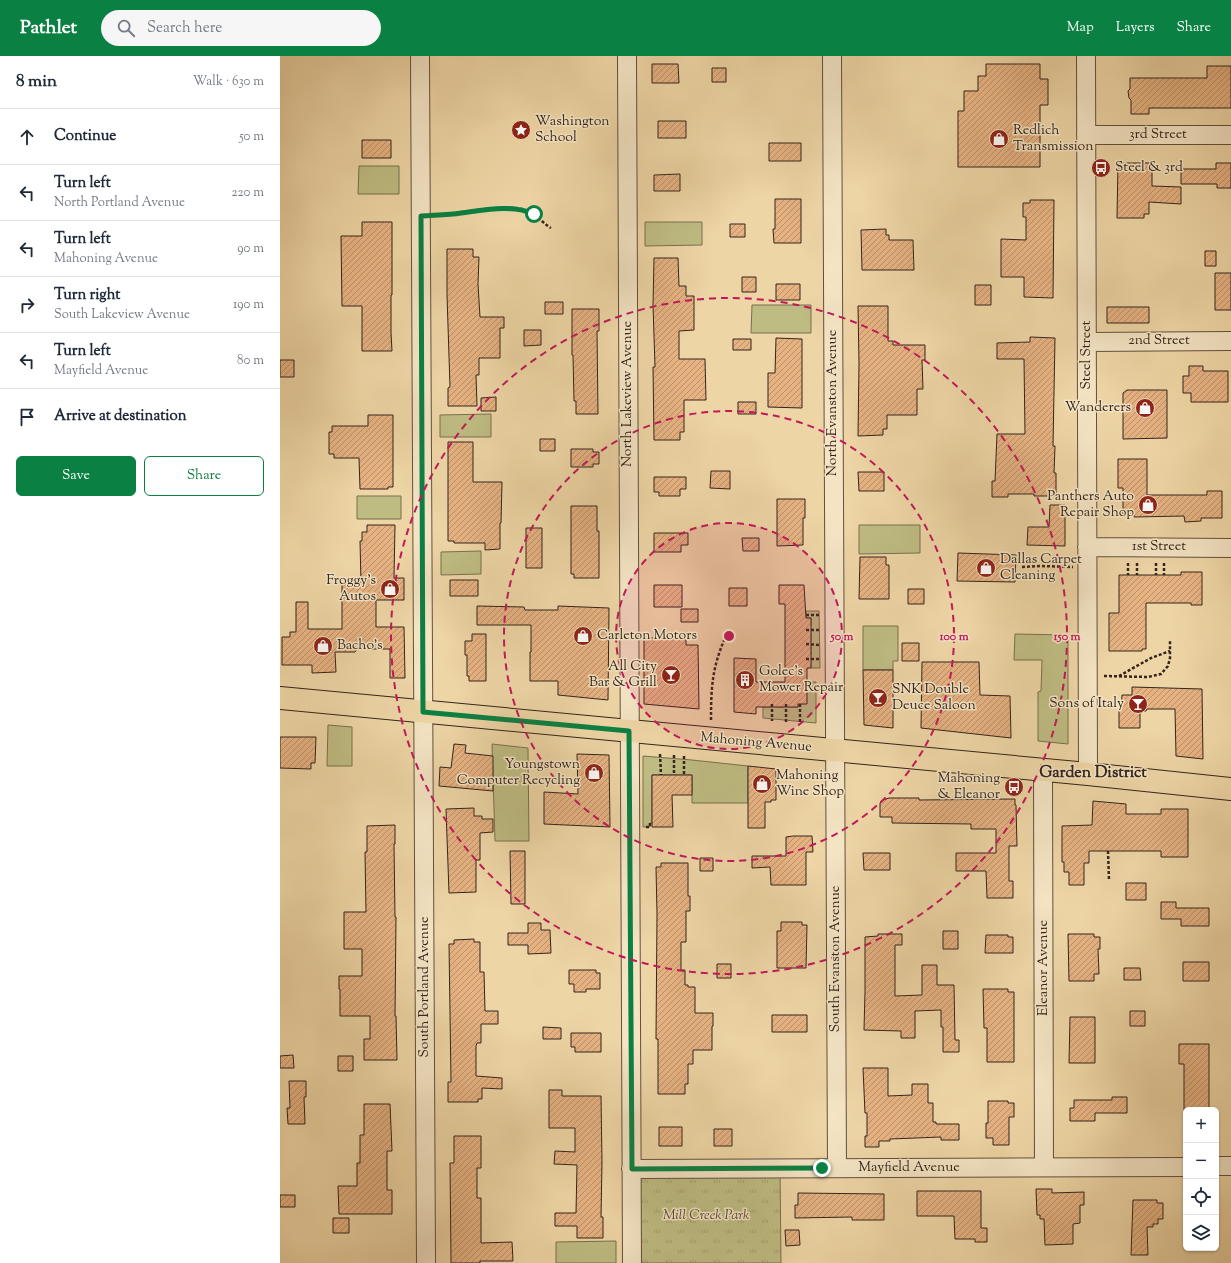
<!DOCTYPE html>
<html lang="en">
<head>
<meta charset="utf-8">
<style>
	body { margin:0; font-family:"Sorts Mill Goudy",serif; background:#f6f6f7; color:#1f2937 }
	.controls { position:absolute; right:12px; bottom:12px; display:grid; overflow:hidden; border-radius:6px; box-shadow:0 1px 3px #0004 }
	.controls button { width:36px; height:36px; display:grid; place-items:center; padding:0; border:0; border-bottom:1px solid #e0e1e3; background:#fff; color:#1f2937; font:20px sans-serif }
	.stop { position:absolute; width:12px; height:12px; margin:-9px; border:3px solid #0b8043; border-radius:50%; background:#fff }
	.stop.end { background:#0b8043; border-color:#fff; box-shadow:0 1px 4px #0008 }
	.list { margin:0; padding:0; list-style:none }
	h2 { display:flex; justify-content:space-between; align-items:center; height:52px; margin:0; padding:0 16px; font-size:17px }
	h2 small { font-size:13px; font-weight:400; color:#747a83 }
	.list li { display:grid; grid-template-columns:26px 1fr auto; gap:12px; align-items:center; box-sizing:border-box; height:56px; padding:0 16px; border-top:1px solid #e0e1e3 }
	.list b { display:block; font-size:15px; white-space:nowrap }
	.list p { margin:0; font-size:13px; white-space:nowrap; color:#747a83 }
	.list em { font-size:13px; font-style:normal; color:#747a83 }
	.actions { display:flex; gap:8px; padding:12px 16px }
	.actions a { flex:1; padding:9px 0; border:1px solid #0b8043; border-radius:6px; text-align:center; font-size:14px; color:#0b8043 }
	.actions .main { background:#0b8043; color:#fff }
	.icon { flex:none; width:22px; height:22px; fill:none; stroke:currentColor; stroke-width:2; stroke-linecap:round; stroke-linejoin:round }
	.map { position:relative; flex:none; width:951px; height:1207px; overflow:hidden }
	header { display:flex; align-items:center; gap:24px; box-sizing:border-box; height:56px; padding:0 20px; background:#0b8043; color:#fff }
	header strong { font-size:19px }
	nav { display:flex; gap:22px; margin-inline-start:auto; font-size:14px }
	.search { width:280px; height:36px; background:#f6f6f7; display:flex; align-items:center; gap:10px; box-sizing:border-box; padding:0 14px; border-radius:22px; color:#747a83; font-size:15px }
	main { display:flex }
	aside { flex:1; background:#fff }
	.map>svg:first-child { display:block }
	.green { fill:#bebc82; stroke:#79704f }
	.park { fill:url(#park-tufts); stroke:#79704f }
	.building { fill:url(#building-hatch); stroke:#34241c }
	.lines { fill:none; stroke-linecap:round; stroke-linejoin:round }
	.minor-casing { stroke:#62503e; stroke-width:20 }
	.major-casing { stroke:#34241c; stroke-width:24 }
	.path { stroke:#34241c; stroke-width:2.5; stroke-dasharray:3 2; stroke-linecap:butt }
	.minor { stroke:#f4e4c4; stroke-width:18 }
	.major { stroke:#eed5a5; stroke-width:22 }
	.route { stroke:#0b8043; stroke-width:5 }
	.ring { fill:none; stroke:#c2185b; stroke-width:2; stroke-dasharray:7 5 }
	.labels { text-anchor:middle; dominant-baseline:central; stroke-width:3; stroke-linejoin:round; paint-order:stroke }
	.poi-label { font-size:14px; fill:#34241c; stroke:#f4e4c4; text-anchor:start }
	.street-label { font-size:14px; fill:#34241c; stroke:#f4e4c4 }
	.park-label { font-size:14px; font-style:italic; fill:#564a36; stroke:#f4e4c4 }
	.quarter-label { font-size:16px; font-weight:bold; fill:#34241c; stroke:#f4e4c4 }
	.centre { fill:#c2185b; stroke:#f4e4c4; stroke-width:2 }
	.ring-label { font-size:12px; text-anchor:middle; font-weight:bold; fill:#c2185b; stroke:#f4e4c4; stroke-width:3; stroke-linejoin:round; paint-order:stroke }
</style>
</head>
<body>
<header>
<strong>Pathlet</strong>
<div class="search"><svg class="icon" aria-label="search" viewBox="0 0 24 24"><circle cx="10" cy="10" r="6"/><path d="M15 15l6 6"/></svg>Search here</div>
<nav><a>Map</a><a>Layers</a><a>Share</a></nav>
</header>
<main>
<aside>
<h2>8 min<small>Walk · 630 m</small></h2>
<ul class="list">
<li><svg class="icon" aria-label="ahead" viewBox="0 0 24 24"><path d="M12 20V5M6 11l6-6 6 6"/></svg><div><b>Continue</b></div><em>50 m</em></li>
<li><svg class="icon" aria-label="left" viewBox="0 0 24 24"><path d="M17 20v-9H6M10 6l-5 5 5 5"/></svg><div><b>Turn left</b><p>North Portland Avenue</p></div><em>220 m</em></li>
<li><svg class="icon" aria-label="left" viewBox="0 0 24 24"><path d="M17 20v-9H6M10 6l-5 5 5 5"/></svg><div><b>Turn left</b><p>Mahoning Avenue</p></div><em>90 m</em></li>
<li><svg class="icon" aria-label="right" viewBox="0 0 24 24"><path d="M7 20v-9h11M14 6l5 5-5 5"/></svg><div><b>Turn right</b><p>South Lakeview Avenue</p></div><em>190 m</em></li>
<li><svg class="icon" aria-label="left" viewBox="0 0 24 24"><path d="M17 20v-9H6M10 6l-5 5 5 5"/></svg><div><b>Turn left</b><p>Mayfield Avenue</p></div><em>80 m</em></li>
<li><svg class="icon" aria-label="arrive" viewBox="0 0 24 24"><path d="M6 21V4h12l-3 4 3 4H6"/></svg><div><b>Arrive at destination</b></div></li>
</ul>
<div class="actions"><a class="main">Save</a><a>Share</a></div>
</aside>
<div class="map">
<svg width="951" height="1207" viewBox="0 0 951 1207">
	<defs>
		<pattern id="park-tufts" width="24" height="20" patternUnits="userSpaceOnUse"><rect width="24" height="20" fill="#bebc82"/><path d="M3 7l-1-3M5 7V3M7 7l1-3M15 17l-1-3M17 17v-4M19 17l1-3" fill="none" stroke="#a4a170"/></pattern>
		<pattern id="building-hatch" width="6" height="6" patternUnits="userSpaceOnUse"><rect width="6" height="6" fill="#e6b282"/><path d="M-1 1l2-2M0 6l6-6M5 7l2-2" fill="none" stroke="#bb916a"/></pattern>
	</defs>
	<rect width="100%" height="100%" fill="#eed5a5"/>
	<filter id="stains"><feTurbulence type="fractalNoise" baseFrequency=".005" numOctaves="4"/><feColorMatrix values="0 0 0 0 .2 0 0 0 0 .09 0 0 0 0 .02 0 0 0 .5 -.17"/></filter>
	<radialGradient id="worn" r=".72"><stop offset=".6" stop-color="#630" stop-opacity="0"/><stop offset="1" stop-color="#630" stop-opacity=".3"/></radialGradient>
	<path class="green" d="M79 110H119V138H78Z
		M365 166H422V189L365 190Z
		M472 249H531V277H471Z
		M211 358V381H160V359Z
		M77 440H121V463H77Z
		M579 469H640V497L579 498Z
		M201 495V518L161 519V496Z
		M526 555H539L540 612H531V605H526L531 599V591H526V585H531V577L526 570H531V562H526Z
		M583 570H618V605H613V614H583Z
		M735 578 788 579V688L758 685V636L761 635 762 604H734Z
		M527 626H536V667L483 662V651H490V648L497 651H504V648L510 651H518Z
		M48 669 72 671V710H47Z
		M212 688 248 692 249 785H215Z
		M363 700 412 704 468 710V747H412V719H372V767H370V771H363Z
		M336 1185V1207H276V1186Z"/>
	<path class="park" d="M500 1112 501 1207H352L351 1113Z"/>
	<path class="building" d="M372 8H398L399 27H372Z
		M706 8H760V23H768V49H760V111H678V55H684V35H698V20H706Z
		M927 10H951V52H869V58H851V44L849 42 848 35 850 33V22H927Z
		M432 12H446V26H432Z
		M378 65H406V82H378Z
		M82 84H111V102H82Z
		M489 87H521V105H489Z
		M838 107H872V130L901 131V148L869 146V158H864V162H837Z
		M936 107H951V132H937V128H901V113H936Z
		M400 118V135H374V119Z
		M495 143H521V187H494L493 173H495Z
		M750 144H774L773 242 744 241V221H721V183L746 184V161H743V147H750Z
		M82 166H112V239H111V277L112 295H82V250H62L61 180H82Z
		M450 168H465V181H450Z
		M606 173V179H609V184H633L634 214H582L581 174Z
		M167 193H193V201H199L198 228 200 261H224V272H220V302H199V319H196L197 350H168V332L170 331 167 239Z
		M925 195H936V210H925Z
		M374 202H398L399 230H406V240H414V274L399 275V303H425L426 344H404V376H400V384H374L373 311H375L373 249Z
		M935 217H951V254H935Z
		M462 221H476V236H462Z
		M496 228H520V244H496Z
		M695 229H711V249H695Z
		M265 246H283V258H265Z
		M578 250H608V285H613V289H645V304H642L643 333H637V359H607V373H603V379L578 380 579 307Z
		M827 251H869V267H827Z
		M292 253H319V275H317L318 358H296V345H294L293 299H292Z
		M244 274H261V289L244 290Z
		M750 281 775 282 773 390H775L774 417H776V440H754V438H728V441H712V425H715L717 378H745L744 303H717V287L750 286Z
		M496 282 522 283V352L488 351V317H495Z
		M453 283H471V294H453Z
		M0 304H14V321H0Z
		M909 310H923V315H948V346H911V337H903V320H909Z
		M847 334H887V382L843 383V337Z
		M216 341V355H201V342Z
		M458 346H476V358H458Z
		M88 359H113V431H108V433H80L79 402H54V398H49V376H52V370H88Z
		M260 383H275V395H260Z
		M168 386H193V426H222L221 467H220V493L205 494V487H174V485H168Z
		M291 393H313V396H319V408H313V411H291Z
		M838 403H867V439H927V435H942V462H921V465L905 466 904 460 854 461V459H843V432H838Z
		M431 415H450V433L430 432Z
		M578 416H604V435H579Z
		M374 421H406V433H400V440H379V436H374Z
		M497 443H525V462H523V489L497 490Z
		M770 449H785V490L747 489 748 471H769Z
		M291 450H317V475H319V522H294V518H291Z
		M87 469H115L114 522H124V544H96V571H124L125 622H110V593H77L75 596H55L56 616 32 617V609H2V581H10V576H16V546H28V573H62V527H81L80 485H82V476H87Z
		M246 472H262V512H246Z
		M374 477H408V489H401V496H374Z
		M462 482H479V495H463Z
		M678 497 736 499 735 526 677 525Z
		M580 501H606V509H609V543H579Z
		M901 516H922V549H911V547H866V593H862V595H829V557H839V519H901Z
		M170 524H198V540H170Z
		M374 529H402V551H374Z
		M499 529H524L526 562H531V612H527V648H518V651H476V658L454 656V602L476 603V626H505V548H499Z
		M449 532H467V550H449Z
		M628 533H644V548H628Z
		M197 550 244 551 245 554H278V550L329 552 328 644 278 639V625H250V596H251V569H197Z
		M401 553H418V566H401Z
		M192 578H206V625H189V620H187V599H185V585H192Z
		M364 582H406V589H418L419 653 364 648Z
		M622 587H639V605H622Z
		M642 606H699L700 639 730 640 731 682 641 672Z
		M583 614H613V672L584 669Z
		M852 631 922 633 923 703 896 700 895 653H867L866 655H860V672H839V654H841L842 639H852Z
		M0 681H36L35 707H31V713L0 712Z
		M174 688 186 689 185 697 213 700V735L159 730 160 711 171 712Z
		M297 698 329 699 330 771 264 768V736L298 738Z
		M468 710 496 713V744H491V746H485V772H468Z
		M372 719H412V739H392L393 771H372Z
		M609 742H639V744L735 743V749H736L737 790H729V825H733V842H707L706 815H676V797H716V773H691V768L612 767V761H600V747L603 744Z
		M813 745 846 748V758H881V753H908V801H881V795H809V807H804V829H789V816H784V806H782V770L812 769Z
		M194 752V760H202V763H213V776L200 777V804H196V836L169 837 166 753Z
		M115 769V788H114L115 861H116L115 960H116L117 1004H84V983H90V960H60V933H59V920H82V893H64V856H86L85 796H87V770Z
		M513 780H532L533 796H526V829H491L490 811 472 812V800H506V781Z
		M230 795H245V848H231Z
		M583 797H610V814H584Z
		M420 802H433V815H420Z
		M381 807H408V840H410V855H406V886H401V914H405V929H408V931H415V957H433V970H432V994H413V1008H408V1028H405V1038H378V983H376L377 858 376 811H381Z
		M846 827H866V844H846Z
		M881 846H896V852H929V870H901V863H881Z
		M501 866H522V869H527L526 912H497V875H501Z
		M248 867H261V874H270L271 897 248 898V889H228V877H248Z
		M663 875H678V893H663Z
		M598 878H622V889H615V940L642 939V909H657V929H674L675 984H679V996H663V971H661V954L635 955V982H621V975L584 974 585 935V881L598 880Z
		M788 878H814V881H820V893H818L819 918H814V925H789Z
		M706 879H728V881H733V897H705Z
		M194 883V886H200V916H204L205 955H218V968H201V987H197L196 990V1020L222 1022V1033L202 1032V1043H198V1046H168V1026H171L169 888H174V884Z
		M903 906H929V925H903Z
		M437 908H451V922H437Z
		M844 912H860L861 924H844Z
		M289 914H316V917H320V933H306V936H294V928H289Z
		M703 933H728V936H734V1006H707V972H704Z
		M850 955H865V970H850Z
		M492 959H527V976H492Z
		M790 961H815V1007H789Z
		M263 971 281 972V983H263Z
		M291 977H321V996H295V991H291Z
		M899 988H929V1054H904V1008H899Z
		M13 999 14 1012H0V1000Z
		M58 1000H73V1015H58Z
		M583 1012H608V1040L632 1039V1028H648V1047H653V1066H656V1068H679V1084H661V1081L610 1083V1085H599V1091H585V1080H587V1057H585Z
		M9 1025H26V1041H24L25 1068H8L7 1052H10Z
		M269 1034H282V1040H321L322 1106 321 1161H323V1182H297V1170H275V1157H296L297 1109 274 1108 275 1095 295 1096V1072H269Z
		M832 1041H847V1057H815V1065H790V1052H794V1044H832Z
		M708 1045H728V1047H734V1061H729V1089H713V1082H706V1067H708Z
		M84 1048H110L112 1095H107V1134H112V1158H59L58 1130H77V1107H80V1079H84Z
		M379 1071H402V1090H379Z
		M434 1073H452V1090H434Z
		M174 1080H201V1112H197V1142H201V1187L232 1186 233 1205H200V1207H171L170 1107H174Z
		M756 1133H772V1137L804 1136V1149H800V1167L793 1168V1188L765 1189 764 1163H760V1159H757Z
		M637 1135H701V1172H707V1186H695V1183H675L674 1160H637Z
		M518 1137 604 1138V1164H572V1161L515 1162V1149H518Z
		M0 1139H15V1151H0Z
		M853 1144H877V1147H883V1163H878V1168H873V1171H867L868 1199H851Z
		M53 1162H69V1177H53Z
		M505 1174H519L520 1189 506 1190Z"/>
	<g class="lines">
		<defs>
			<path id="minor" d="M140 0 146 1207
				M347 0 352 1207
				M552 0 557 1112
				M806 0 808 718
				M806 79H951
				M807 286 951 285
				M807 491 951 492
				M763 714 764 1111
				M936 1110H951
				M351 1113 906 1111"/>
			<path id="major" d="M0 642 808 718 951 733"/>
		</defs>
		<use href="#minor" class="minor-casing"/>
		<use href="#major" class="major-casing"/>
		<path class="path" d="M156 159C183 158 220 147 246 154 256 157 262 167 271 172
			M848 507V519
			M857 507V519
			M876 507V519
			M884 507V519
			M742 511 760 510 793 511
			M526 559H539
			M526 574H539
			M526 588 539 589
			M526 603H539
			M824 620 868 621 881 618 888 610 890 602V585
			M839 620 871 602 890 595
			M492 648V665
			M506 648V667
			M520 648V668
			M431 664C431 632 432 612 445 582
			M380 698 381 719
			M394 699V719
			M404 700V719
			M366 771H370V767H372
			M828 795 829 824"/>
		<use href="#minor" class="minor"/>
		<use href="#major" class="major"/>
	</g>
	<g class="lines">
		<path class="route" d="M254 158C231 148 205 154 181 157 168 159 154 159 141 160L143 656 349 675 352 1113 542 1112"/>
	</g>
	<circle cx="449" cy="580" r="113" fill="#c2185b" fill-opacity=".12"/>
	<g class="ring">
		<circle cx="449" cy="580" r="113"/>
		<circle cx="449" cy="580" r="225"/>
		<circle cx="449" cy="580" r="338"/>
	</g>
	<defs>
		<symbol id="sight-disc" viewBox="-11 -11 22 22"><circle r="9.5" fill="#8f2418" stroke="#f4e4c4"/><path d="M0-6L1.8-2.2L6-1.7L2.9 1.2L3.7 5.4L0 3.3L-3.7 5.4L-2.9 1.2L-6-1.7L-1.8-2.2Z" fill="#fff"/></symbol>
		<symbol id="shop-disc" viewBox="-11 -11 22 22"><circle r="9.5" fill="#8f2418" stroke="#f4e4c4"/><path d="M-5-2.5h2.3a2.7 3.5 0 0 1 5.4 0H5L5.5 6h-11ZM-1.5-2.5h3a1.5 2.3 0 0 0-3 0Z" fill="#fff"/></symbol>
		<symbol id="bus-disc" viewBox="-11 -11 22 22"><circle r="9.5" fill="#8f2418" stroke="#f4e4c4"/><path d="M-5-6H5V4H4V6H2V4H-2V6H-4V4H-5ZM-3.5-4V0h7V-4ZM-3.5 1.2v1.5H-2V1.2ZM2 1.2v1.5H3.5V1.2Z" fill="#fff"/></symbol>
		<symbol id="bar-disc" viewBox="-11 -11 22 22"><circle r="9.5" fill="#8f2418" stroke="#f4e4c4"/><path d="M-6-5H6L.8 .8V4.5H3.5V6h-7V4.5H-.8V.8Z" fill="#fff"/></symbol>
		<symbol id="building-disc" viewBox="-11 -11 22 22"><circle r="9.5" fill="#8f2418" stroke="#f4e4c4"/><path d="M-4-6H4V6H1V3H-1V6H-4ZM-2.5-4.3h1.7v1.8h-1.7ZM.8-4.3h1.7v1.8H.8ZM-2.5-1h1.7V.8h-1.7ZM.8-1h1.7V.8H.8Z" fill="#fff"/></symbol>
	</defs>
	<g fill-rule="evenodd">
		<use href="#sight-disc" x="230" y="63" width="22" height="22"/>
		<use href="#shop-disc" x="708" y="72" width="22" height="22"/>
		<use href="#bus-disc" x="810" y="101" width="22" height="22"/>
		<use href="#shop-disc" x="854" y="341" width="22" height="22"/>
		<use href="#shop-disc" x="857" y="438" width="22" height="22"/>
		<use href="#shop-disc" x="695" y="501" width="22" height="22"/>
		<use href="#shop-disc" x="99" y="522" width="22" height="22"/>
		<use href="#shop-disc" x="292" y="569" width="22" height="22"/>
		<use href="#shop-disc" x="32" y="579" width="22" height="22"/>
		<use href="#bar-disc" x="380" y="608" width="22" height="22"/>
		<use href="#building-disc" x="454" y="613" width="22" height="22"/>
		<use href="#bar-disc" x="587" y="631" width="22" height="22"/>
		<use href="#bar-disc" x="847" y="637" width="22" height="22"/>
		<use href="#shop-disc" x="303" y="706" width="22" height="22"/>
		<use href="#shop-disc" x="471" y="717" width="22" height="22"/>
		<use href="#bus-disc" x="723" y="720" width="22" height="22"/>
	</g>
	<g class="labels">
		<g class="poi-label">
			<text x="255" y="66">Washington<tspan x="255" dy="16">School</tspan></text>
			<text x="733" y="75">Redlich<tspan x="733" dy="16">Transmission</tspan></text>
			<text x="835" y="112">Steel &amp; 3rd</text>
			<text x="851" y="352" text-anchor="end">Wanderers</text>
			<text x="854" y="441" text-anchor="end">Panthers Auto<tspan x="854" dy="16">Repair Shop</tspan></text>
			<text x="720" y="504">Dallas Carpet<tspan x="720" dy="16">Cleaning</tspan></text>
			<text x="96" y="525" text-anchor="end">Froggy's<tspan x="96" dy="16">Autos</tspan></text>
			<text x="317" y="580">Carleton Motors</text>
			<text x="57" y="590">Bacho's</text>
			<text x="377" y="611" text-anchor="end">All City<tspan x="377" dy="16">Bar &amp; Grill</tspan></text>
			<text x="479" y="616">Golec's<tspan x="479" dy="16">Mower Repair</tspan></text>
			<text x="612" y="634">SNK Double<tspan x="612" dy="16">Deuce Saloon</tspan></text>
			<text x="844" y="648" text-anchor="end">Sons of Italy</text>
			<text x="300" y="709" text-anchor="end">Youngstown<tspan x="300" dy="16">Computer Recycling</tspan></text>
			<text x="496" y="720">Mahoning<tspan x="496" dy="16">Wine Shop</tspan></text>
			<text x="720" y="723" text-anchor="end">Mahoning<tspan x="720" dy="16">&amp; Eleanor</tspan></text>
		</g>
		<g class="street-label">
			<text x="878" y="79">3rd Street</text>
			<text x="879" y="285">2nd Street</text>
			<text transform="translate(807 299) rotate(-90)">Steel Street</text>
			<text transform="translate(348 338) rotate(-90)">North Lakeview Avenue</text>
			<text transform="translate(553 347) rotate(-90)">North Evanston Avenue</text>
			<text x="879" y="491">1st Street</text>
			<text transform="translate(476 687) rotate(5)">Mahoning Avenue</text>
			<text transform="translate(556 903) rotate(-90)">South Evanston Avenue</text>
			<text transform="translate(764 912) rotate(-90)">Eleanor Avenue</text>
			<text transform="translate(145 931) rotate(-90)">South Portland Avenue</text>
			<text x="629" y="1112">Mayfield Avenue</text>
		</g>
		<g class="park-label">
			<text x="426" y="1160">Mill Creek Park</text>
		</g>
		<g class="quarter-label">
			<text x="813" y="717">Garden District</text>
		</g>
	</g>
	<circle cx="449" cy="580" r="6" class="centre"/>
	<g class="ring-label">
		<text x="562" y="584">50 m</text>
		<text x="674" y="584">100 m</text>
		<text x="787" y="584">150 m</text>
	</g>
	<rect width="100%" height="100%" filter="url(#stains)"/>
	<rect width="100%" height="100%" fill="url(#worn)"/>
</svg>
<div class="controls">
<button>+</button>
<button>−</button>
<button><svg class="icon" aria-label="locate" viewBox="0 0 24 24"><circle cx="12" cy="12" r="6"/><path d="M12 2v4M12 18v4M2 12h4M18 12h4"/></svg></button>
<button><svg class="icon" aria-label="layers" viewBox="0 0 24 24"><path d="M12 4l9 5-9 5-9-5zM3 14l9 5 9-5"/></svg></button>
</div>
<div class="stop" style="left:254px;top:158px"></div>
<div class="stop end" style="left:542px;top:1112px"></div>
</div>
</main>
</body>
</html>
